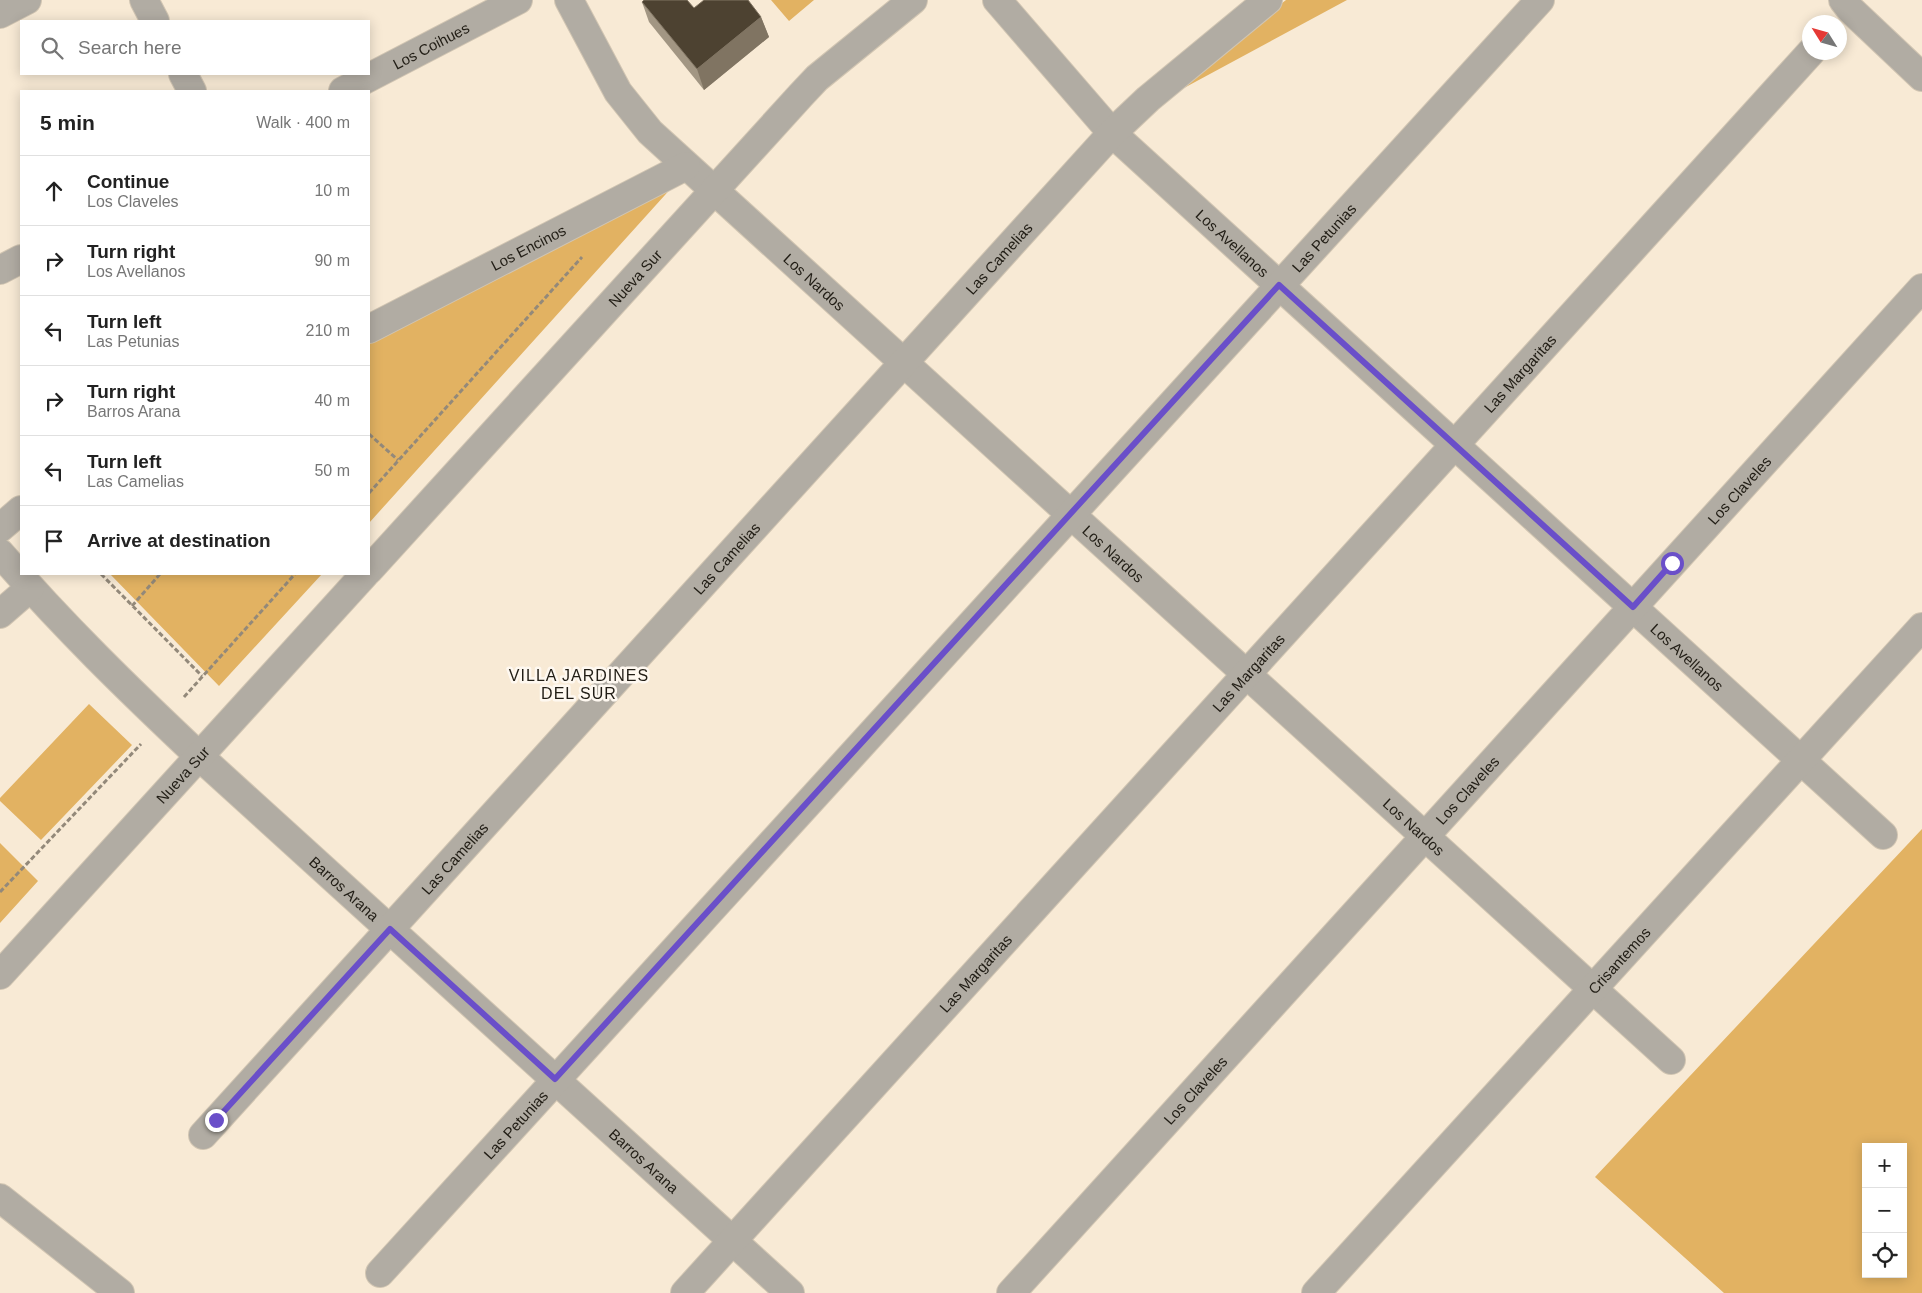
<!DOCTYPE html>
<html lang="en">
<head>
<meta charset="utf-8">
<style>
	body { margin:0; font-family:Arial,sans-serif; background:#f6f6f6; color:#222 }
	.controls { position:absolute; right:15px; bottom:15px; display:grid; overflow:hidden; border-radius:0px; box-shadow:0 2px 12px #0003 }
	.controls button { width:45px; height:45px; display:grid; place-items:center; padding:0; border:0; border-bottom:1px solid #e0e0e0; background:#fff; color:#222; font:25px sans-serif }
	.compass { position:absolute; left:1802px; top:15px; width:45px; height:45px; border-radius:50%; background:#fff; box-shadow:0 2px 12px #0003; rotate:307deg }
	.stop { position:absolute; width:15px; height:15px; margin:-11px; border:4px solid #6a4fc9; border-radius:50%; background:#fff }
	.stop.end { background:#6a4fc9; border-color:#fff; box-shadow:0 1px 5px #0008 }
	.list { margin:0; padding:0; list-style:none }
	h2 { display:flex; justify-content:space-between; align-items:center; height:65px; margin:0; padding:0 20px; font-size:21px }
	h2 small { font-size:16px; font-weight:400; color:#767676 }
	.list li { display:grid; grid-template-columns:32px 1fr auto; gap:15px; align-items:center; box-sizing:border-box; height:70px; padding:0 20px; border-top:1px solid #e0e0e0 }
	.list b { display:block; font-size:19px; white-space:nowrap }
	.list p { margin:0; font-size:16px; white-space:nowrap; color:#767676 }
	.list em { font-size:16px; font-style:normal; color:#767676 }
	.icon { flex:none; width:28px; height:28px; fill:none; stroke:currentColor; stroke-width:2; stroke-linecap:round; stroke-linejoin:round }
	.map { position:relative; flex:none; width:1922px; height:1293px; overflow:hidden }
	.search { position:absolute; background:#fff; box-shadow:0 2px 12px #0003; left:20px; top:20px; width:350px; height:55px; display:flex; align-items:center; gap:12px; box-sizing:border-box; padding:0 18px; border-radius:0px; color:#767676; font-size:19px }
	.panel { position:absolute; background:#fff; box-shadow:0 2px 12px #0003; left:20px; top:90px; width:350px; height:485px; border-radius:0px }
	.map>svg:first-child { display:block }
	.green { fill:#e2b262; fill-rule:evenodd }
	.lines { fill:none; stroke-linecap:round; stroke-linejoin:round }
	.minor-casing { stroke:#d1c5b2; stroke-width:30 }
	.path { stroke:#93897a; stroke-width:3; stroke-dasharray:5 2.5; stroke-linecap:butt }
	.minor { stroke:#b1aca3; stroke-width:28 }
	.wall { fill:#a29683 }
	.shaded-wall { fill:#807462 }
	.building { fill:#4d4231; stroke:#807462 }
	.route { stroke:#6a4fc9; stroke-width:6 }
	.labels { text-anchor:middle; dominant-baseline:central; stroke-width:5; stroke-linejoin:round; paint-order:stroke }
	.street-label { font-size:15px; fill:#211d15; stroke:#fef8f0 }
	.neighbourhood-label { font-size:16px; letter-spacing:1px; fill:#211d15; stroke:#fef8f0 }
</style>
</head>
<body>
<div class="map">
<svg width="1922" height="1293" viewBox="0 0 1922 1293">
	<rect width="100%" height="100%" fill="#f8ead5"/>
	<path class="green" d="M771 0H814L789 21Z
		M1286 0H1347L1158 102Z
		M674 185 369 523V344Z
		M110 574H322L219 686Z
		M89 704 132 745 41 840 0 801V798Z
		M1922 829V1293H1724L1595 1177ZM1866 1147H1903V1274H1866Z
		M0 843 38 881 0 923Z"/>
	<g class="lines">
		<defs>
			<g id="minor">
				<path d="M144 0 155 21"/>
				<path id="s1" d="M569 0 618 92 650 132 1671 1060"/>
				<path id="s2" d="M997 0 1112 133 1883 835"/>
				<path d="M1843 0 1850 9 1922 77"/>
				<path d="M0 14 27 0"/>
				<path d="M183 74 192 91"/>
				<path id="s3" d="M343 91 518 0"/>
				<path d="M0 270 21 259"/>
				<path id="s4" d="M369 329 686 166"/>
				<path d="M0 528 21 510"/>
				<path id="s5" d="M0 553C62 625 130 691 199 756L790 1293"/>
				<path id="s6" d="M369 570 801 95 817 78 913 0"/>
				<path d="M0 614 30 588"/>
				<path id="s7" d="M0 975 365 574"/>
				<path id="s8" d="M203 1135 1112 133 1148 99 1268 0"/>
				<path d="M0 1198 120 1293"/>
				<path id="s9" d="M380 1273 1540 0"/>
				<path id="s10" d="M685 1293 1811 52"/>
				<path id="s11" d="M1011 1293 1922 288"/>
				<path id="s12" d="M1316 1293 1922 627"/>
			</g>
		</defs>
		<use href="#minor" class="minor-casing"/>
		<path class="path" d="M369 434 398 460
			M369 493 582 257
			M101 574 202 676
			M132 606 160 574
			M184 697 295 574
			M0 892 141 744"/>
		<use href="#minor" class="minor"/>
	</g>
	<path class="wall" d="M642 2 761 17 769 37 704 90 649 22Z"/>
	<path class="shaded-wall" d="M761 17 769 37 704 90 697 69Z"/>
	<path class="building" d="M644 0H687L694 8 704 0H748L761 17 697 69 642 2Z"/>
	<g class="lines">
		<path class="route" d="M216 1120 390 929 555 1079 1279 285 1633 607 1672 563"/>
	</g>
	<g class="labels">
		<g class="street-label">
			<text stroke="none"><textPath href="#s3" startOffset="99">Los Coihues</textPath></text>
			<text stroke="none"><textPath href="#s9" startOffset="1401">Las Petunias</textPath></text>
			<text stroke="none"><textPath href="#s2" startOffset="339">Los Avellanos</textPath></text>
			<text stroke="none"><textPath href="#s4" startOffset="179">Los Encinos</textPath></text>
			<text stroke="none"><textPath href="#s8" startOffset="1184">Las Camelias</textPath></text>
			<text stroke="none"><textPath href="#s6" startOffset="395">Nueva Sur</textPath></text>
			<text stroke="none"><textPath href="#s1" startOffset="378">Los Nardos</textPath></text>
			<text stroke="none"><textPath href="#s10" startOffset="1242">Las Margaritas</textPath></text>
			<text stroke="none"><textPath href="#s11" startOffset="1084">Los Claveles</textPath></text>
			<text stroke="none"><textPath href="#s1" startOffset="782">Los Nardos</textPath></text>
			<text stroke="none"><textPath href="#s8" startOffset="779">Las Camelias</textPath></text>
			<text stroke="none"><textPath href="#s2" startOffset="954">Los Avellanos</textPath></text>
			<text stroke="none"><textPath href="#s10" startOffset="838">Las Margaritas</textPath></text>
			<text stroke="none"><textPath href="#s7" startOffset="271">Nueva Sur</textPath></text>
			<text stroke="none"><textPath href="#s11" startOffset="679">Los Claveles</textPath></text>
			<text stroke="none"><textPath href="#s1" startOffset="1188">Los Nardos</textPath></text>
			<text stroke="none"><textPath href="#s8" startOffset="374">Las Camelias</textPath></text>
			<text stroke="none"><textPath href="#s5" startOffset="481">Barros Arana</textPath></text>
			<text stroke="none"><textPath href="#s12" startOffset="450">Crisantemos</textPath></text>
			<text stroke="none"><textPath href="#s10" startOffset="432">Las Margaritas</textPath></text>
			<text stroke="none"><textPath href="#s11" startOffset="274">Los Claveles</textPath></text>
			<text stroke="none"><textPath href="#s9" startOffset="201">Las Petunias</textPath></text>
			<text stroke="none"><textPath href="#s5" startOffset="886">Barros Arana</textPath></text>
		</g>
		<g class="neighbourhood-label">
			<text x="579" y="675">VILLA JARDINES<tspan x="579" dy="18">DEL SUR</tspan></text>
		</g>
	</g>
</svg>
<div class="controls">
<button>+</button>
<button>−</button>
<button><svg class="icon" aria-label="locate" viewBox="0 0 24 24"><circle cx="12" cy="12" r="6"/><path d="M12 2v4M12 18v4M2 12h4M18 12h4"/></svg></button>
</div>
<svg class="compass" viewBox="-18 -18 36 36"><path d="M0-13l5 13h-10z" fill="#e53935"/><path d="M0 13l5-13h-10z" fill="#767676"/></svg>
<div class="stop" style="left:1672px;top:563px"></div>
<div class="stop end" style="left:216px;top:1120px"></div>
<div class="search"><svg class="icon" aria-label="search" viewBox="0 0 24 24"><circle cx="10" cy="10" r="6"/><path d="M15 15l6 6"/></svg>Search here</div>
<section class="panel">
<h2>5 min<small>Walk · 400 m</small></h2>
<ul class="list">
<li><svg class="icon" aria-label="ahead" viewBox="0 0 24 24"><path d="M12 20V5M6 11l6-6 6 6"/></svg><div><b>Continue</b><p>Los Claveles</p></div><em>10 m</em></li>
<li><svg class="icon" aria-label="right" viewBox="0 0 24 24"><path d="M7 20v-9h11M14 6l5 5-5 5"/></svg><div><b>Turn right</b><p>Los Avellanos</p></div><em>90 m</em></li>
<li><svg class="icon" aria-label="left" viewBox="0 0 24 24"><path d="M17 20v-9H6M10 6l-5 5 5 5"/></svg><div><b>Turn left</b><p>Las Petunias</p></div><em>210 m</em></li>
<li><svg class="icon" aria-label="right" viewBox="0 0 24 24"><path d="M7 20v-9h11M14 6l5 5-5 5"/></svg><div><b>Turn right</b><p>Barros Arana</p></div><em>40 m</em></li>
<li><svg class="icon" aria-label="left" viewBox="0 0 24 24"><path d="M17 20v-9H6M10 6l-5 5 5 5"/></svg><div><b>Turn left</b><p>Las Camelias</p></div><em>50 m</em></li>
<li><svg class="icon" aria-label="arrive" viewBox="0 0 24 24"><path d="M6 21V4h12l-3 4 3 4H6"/></svg><div><b>Arrive at destination</b></div></li>
</ul>
</section>
</div>
</body>
</html>
